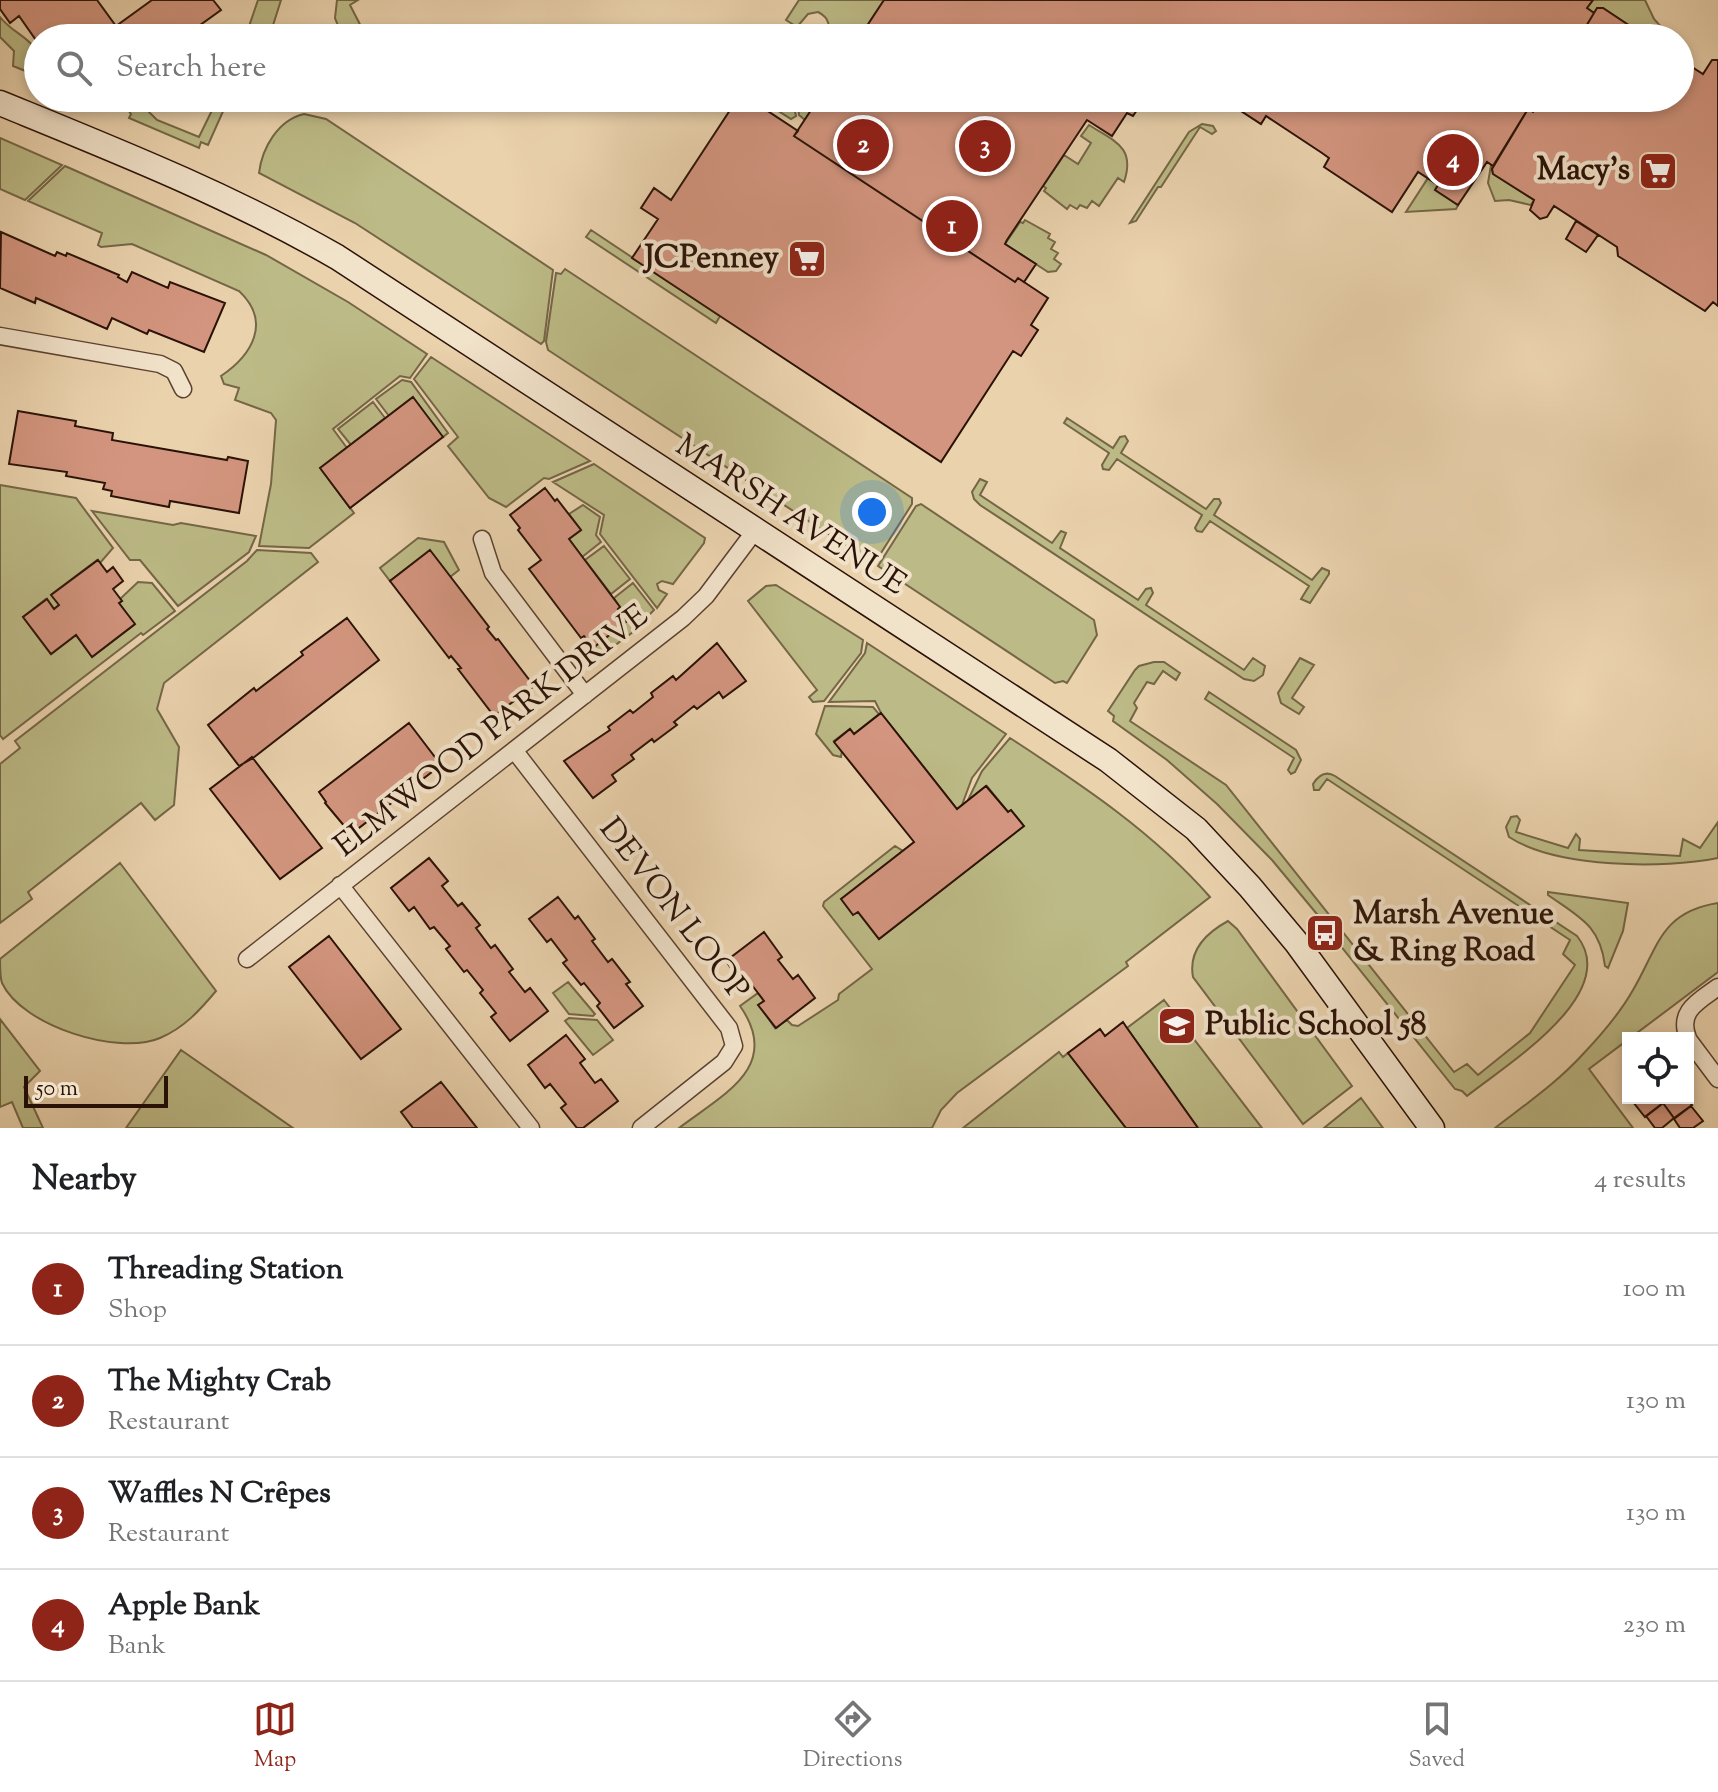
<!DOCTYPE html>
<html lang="en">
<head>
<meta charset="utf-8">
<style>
	body { margin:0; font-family:"Sorts Mill Goudy",serif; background:#f6f6f6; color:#202124 }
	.controls { position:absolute; right:24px; bottom:24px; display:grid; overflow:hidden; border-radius:0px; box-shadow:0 4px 12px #0003 }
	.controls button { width:72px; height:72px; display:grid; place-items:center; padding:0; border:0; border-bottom:2px solid #e0e0e0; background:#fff; color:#202124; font:40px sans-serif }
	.scale { position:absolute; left:24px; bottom:20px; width:144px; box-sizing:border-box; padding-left:8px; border:4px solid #2b1207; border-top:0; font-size:22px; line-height:28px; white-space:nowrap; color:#2b1207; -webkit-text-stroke:6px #f1e2ca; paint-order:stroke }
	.you { position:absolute; left:872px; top:512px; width:28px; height:28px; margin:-20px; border:6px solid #fff; border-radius:50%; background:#1a73e8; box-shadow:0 0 0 12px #1a73e833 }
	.badge { display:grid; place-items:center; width:52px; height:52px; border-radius:50%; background:#8f2418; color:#fff; font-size:26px; font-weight:700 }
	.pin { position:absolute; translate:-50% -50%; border:4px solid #fff; box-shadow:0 2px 8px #0006 }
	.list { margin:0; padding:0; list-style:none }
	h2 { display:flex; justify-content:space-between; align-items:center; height:104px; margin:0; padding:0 32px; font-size:34px }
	h2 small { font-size:26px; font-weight:400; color:#757577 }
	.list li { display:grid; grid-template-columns:52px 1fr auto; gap:24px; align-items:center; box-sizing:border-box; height:112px; padding:0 32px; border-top:2px solid #e0e0e0 }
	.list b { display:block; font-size:30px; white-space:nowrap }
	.list p { margin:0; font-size:26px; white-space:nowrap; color:#757577 }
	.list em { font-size:26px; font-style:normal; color:#757577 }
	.icon { flex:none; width:44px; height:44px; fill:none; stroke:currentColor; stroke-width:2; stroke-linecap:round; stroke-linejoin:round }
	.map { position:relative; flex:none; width:1718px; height:1128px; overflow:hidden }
	.search { position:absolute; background:#fff; box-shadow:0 4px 12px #0003; left:24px; right:24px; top:24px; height:88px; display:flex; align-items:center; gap:20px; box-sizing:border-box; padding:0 28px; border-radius:44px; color:#757577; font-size:30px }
	.sheet { height:552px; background:#fff }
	nav { display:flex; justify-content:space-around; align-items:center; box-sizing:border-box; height:112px; border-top:2px solid #e0e0e0; background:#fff; font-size:22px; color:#757577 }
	nav a { display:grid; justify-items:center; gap:4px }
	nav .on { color:#8f2418 }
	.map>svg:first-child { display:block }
	.green { fill:#bcba86; stroke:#746646; stroke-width:2 }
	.building { fill:#d3957f; stroke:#2b1207; stroke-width:2 }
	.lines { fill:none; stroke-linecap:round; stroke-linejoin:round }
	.street-casing { stroke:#5b4230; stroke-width:19 }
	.secondary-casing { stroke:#2b1207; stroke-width:27 }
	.street { stroke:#f1e2ca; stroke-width:16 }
	.secondary { stroke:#f1e2ca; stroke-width:24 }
	.labels { text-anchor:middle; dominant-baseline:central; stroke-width:8; stroke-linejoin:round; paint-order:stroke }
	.poi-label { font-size:32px; font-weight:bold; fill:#2b1207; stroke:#f1e2ca; text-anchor:end }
	.street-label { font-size:32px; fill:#2b1207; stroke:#f1e2ca }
</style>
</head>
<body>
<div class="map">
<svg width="1718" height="1128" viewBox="0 0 1718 1128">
	<rect width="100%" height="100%" fill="#ead2ad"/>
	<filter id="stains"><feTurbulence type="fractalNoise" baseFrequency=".0025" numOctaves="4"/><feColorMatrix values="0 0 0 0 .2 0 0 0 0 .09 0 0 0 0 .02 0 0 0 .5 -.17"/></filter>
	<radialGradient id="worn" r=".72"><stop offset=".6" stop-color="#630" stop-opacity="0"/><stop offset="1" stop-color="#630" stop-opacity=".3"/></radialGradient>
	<path class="green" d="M258 0H281L269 38H245Z
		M337 0H358L350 5 367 38H343L335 18Z
		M799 0H884L859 38 849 35 847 38H825C831 27 830 18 818 12L808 14 797 27 786 20Z
		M1593 0H1645L1654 19 1671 38H1648L1603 8H1598L1594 13 1587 8Z
		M0 17C11 31 23 34 34 47L30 51 38 62V76L13 66 14 51 0 37Z
		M218 98H229L208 145 201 142 199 148 129 118 131 114 128 110 144 107 157 120 199 137Z
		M758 98H792L803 102 811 98 819 99 805 120 799 115 798 105 794 107 796 116 791 119Z
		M304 114 326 119 553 270 544 341 541 344 355 223 259 173C262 148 278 120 304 114Z
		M1202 124 1213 126 1216 131 1212 134 1200 127 1161 187H1158L1136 221 1130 223 1189 132Z
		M1089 125C1114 141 1136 147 1124 182L1118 178 1099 206 1092 201 1087 208 1080 205 1077 209 1070 205 1067 209 1044 191 1046 188 1043 186 1064 155 1078 164 1091 143 1081 136Z
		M0 138 62 165 25 200 0 189Z
		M1491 165 1493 174 1534 200 1531 205 1509 200 1495 201 1488 183Z
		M65 166 266 255 348 302 427 354 410 378 400 376 333 429 347 448 321 469 354 513 309 548 259 546 271 484 276 420 271 413 235 400 239 388 224 384 221 376C252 355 272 322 239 291L132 244 101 247 98 245 102 233 28 201Z
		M1428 178 1438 185 1436 190 1458 205 1456 209 1406 212Z
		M1025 220 1050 234 1048 238 1055 242 1051 249 1058 253 1054 259 1061 264 1056 271 1048 272 1005 244 1020 222 1023 223Z
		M591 230 720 316 716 323 586 237Z
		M565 269 912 498V504L874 564 548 350 546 342 556 273 561 274Z
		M431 357 590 461 549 479 544 478 506 507 489 498 448 446 458 437 414 379Z
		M402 380 411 382 448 433 443 437 389 416 376 399Z
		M373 402 385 418 351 445 338 429Z
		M1067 418 1113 448 1120 437 1125 436 1128 441 1121 453 1206 509 1214 499H1219L1221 503 1214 515 1312 580 1322 568 1329 571V574L1310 603 1301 599 1309 586 1210 521 1202 532 1197 531 1195 528 1202 515 1117 459 1109 470 1103 469 1102 465 1109 453 1064 423Z
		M594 464 705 538 704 543 673 584 662 581 657 584 659 590 667 594 657 608 600 534 604 515 553 482Z
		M980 479 987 482 980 495 1052 543 1061 531 1066 533 1060 548 1138 600 1146 589 1151 588 1153 593 1146 605 1244 670 1253 658 1265 666 1263 675 1254 681 1244 679 980 505 974 499 972 492Z
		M0 485 76 498 113 548 100 563 97 560 52 594 59 605 54 609 46 599 23 617 51 654 76 635 93 656 134 625 119 603 122 601 120 599 138 582 152 583 175 611 143 635 141 633 3 739 0 735Z
		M921 504 1094 620 1097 635 1067 683 1063 681 1055 683 878 566 916 506Z
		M583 505 600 517 596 535 601 542 582 557 569 539 581 530 569 514Z
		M92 511 173 525 181 523 256 536 249 552 178 606 140 560H130Z
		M418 538 444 542 459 570 450 577 430 551 390 581 380 568Z
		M604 546 630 579 611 594 585 560Z
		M257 550 311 553 318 562 164 683 157 709 179 747 174 805 155 820 141 803 28 892 32 899 0 923V764L20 748 15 741 247 561Z
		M633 583 654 610 633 632 591 663 584 654 627 621 614 598Z
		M776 585 863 640 861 653 824 701 813 702 809 697 817 690 748 601 766 586Z
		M867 643 1006 734 972 778 962 805 957 809 881 713 875 701 829 702 865 653Z
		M1300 658 1314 665 1292 698 1304 707 1299 714 1281 703 1278 693Z
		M1154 662H1164L1180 673 1176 680 1163 671 1154 684 1147 682 1134 703 1137 708 1130 721 1226 785 1454 1072 1467 1064 1478 1075 1530 1033 1575 965 1563 954 1570 940 1327 779 1319 790H1314L1313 784C1318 776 1325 770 1335 776L1577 936C1623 994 1503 1067 1467 1096L1462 1091 1455 1089 1340 945 1343 942 1334 930 1331 931 1272 860 1217 804 1167 760 1113 721 1114 716 1108 711 1135 670 1139 666Z
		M1209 692 1296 750 1301 760 1295 772 1291 774 1288 770 1294 758 1205 699Z
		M825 706 873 707 879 714 854 734 850 729 834 741 842 751 841 757 833 755 816 734Z
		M1010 738C1082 785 1153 832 1210 897L1126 962 1128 966 957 1093 941 1110 932 1128H679C722 1095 783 1067 740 1006L758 993 764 1001 759 1005 775 1028 787 1020 792 1025 798 1026 838 1000 839 994 872 969 823 906 824 902 895 846 903 851 858 912 879 939 1023 826 1011 810 1008 812 987 786 968 800 982 771Z
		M1517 816 1520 820 1516 832 1568 848 1576 834 1580 839 1579 850 1680 856 1683 839 1700 848 1718 822V858C1664 869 1557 868 1509 837L1506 827 1511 817Z
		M120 863 216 991C200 1010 184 1028 160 1038 118 1056 22 1026 2 983 0 977 0 967 0 959Z
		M1548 892 1628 903 1623 931 1608 968 1605 966C1600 925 1579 917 1548 895Z
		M1718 903V972L1589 1069 1633 1128H1495C1526 1104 1558 1082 1584 1053 1602 1034 1620 1013 1633 990 1658 948 1660 912 1718 903Z
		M1228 921 1237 929 1352 1086 1303 1124 1193 977C1188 950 1206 933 1228 921Z
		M568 982 595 1014 593 1016 569 1014 553 993Z
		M1164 1000 1262 1128H1198L1127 1028Z
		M569 1018 597 1020 613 1040 593 1055 565 1021Z
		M0 1019 40 1071 24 1087 43 1128H23L12 1102 0 1107Z
		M181 1050 293 1128H126Z
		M1059 1052 1063 1057 1068 1053 1126 1128H963Z
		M1361 1098 1383 1128H1324Z"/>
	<path class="building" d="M0 0H97L116 26 152 0H213L221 10 182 38H38V43L19 16 10 23 0 9Z
		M884 0H1593L1587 8 1594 13 1579 38H859Z
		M1597 8H1603L1648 38H1579Z
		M1680 45 1686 51 1681 60 1703 74 1712 60H1718V306L1713 302 1705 311 1618 256 1617 247 1554 206 1547 217 1540 219 1530 210 1534 200 1493 174 1492 169 1528 109 1533 112 1542 98H1680Z
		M738 98H748L798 131 794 136 1015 282 1018 278 1048 298 1031 325 1038 330 1021 356 1013 351 941 462 632 258 658 219 641 208 654 188 671 200Z
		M1145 98 1133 116 1127 113 1112 136 1087 120 1007 240 1005 244 1036 264 1024 282 1018 278 1015 282 794 136 819 98Z
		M1221 98H1542L1533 112 1528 109 1493 166 1487 162 1458 205 1435 190 1438 185 1418 172 1392 212 1324 167 1329 158 1322 153 1266 116 1261 124Z
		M1576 221 1598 235 1586 252 1566 239Z
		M1 232 55 256 57 252 66 256 67 253 119 275 118 277 127 282 132 272 168 288 170 282 225 303 204 352 149 330 147 334 112 318 107 329 36 298 35 303 0 288Z
		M413 397 443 437 350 508 320 468Z
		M18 411 76 421 75 426 113 433 112 440 227 460 228 457 248 461 239 513 170 501 169 507 111 496 112 491 103 489 105 483 66 476 67 472 9 464Z
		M545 488 555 501 557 499 581 530 569 539 620 607 618 609 627 621 593 648 584 636 581 638 529 569 541 560 518 530 520 528 510 515Z
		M430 550 489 627 487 629 496 640 498 639 534 686 494 716 458 669 461 668 451 656 449 658 390 581Z
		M98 560 107 572 113 567 123 581 113 589 122 601 119 603 135 624 92 657 76 635 51 654 23 617 47 599 54 609 59 605 51 595Z
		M347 618 379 660 253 758 239 766 208 725 254 688 256 691 303 655 301 652Z
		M717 643 746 681 723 698 719 692 697 709 694 706 674 722 677 725 654 742 652 739 631 755 634 759 612 775 616 781 593 798 564 761 610 730 608 727 630 710 633 713 653 697 651 693 673 676 676 680Z
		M881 713 957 809 986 786 1008 812 1011 810 1024 826 879 939 858 912 853 915 841 899 914 842 834 742 850 729 854 734Z
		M409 723 441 765 351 834 325 803 326 802 319 792Z
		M252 757 322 848 280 879 210 789Z
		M429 858 448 881 442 886 458 906 462 903 480 925 476 928 491 948 495 945 513 969 509 972 525 992 530 988 548 1011 510 1041 491 1017 496 1013 480 993 483 990 467 970 464 972 446 949 450 946 434 927 430 929 414 907 409 911 391 888Z
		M558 897 575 919 578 916 595 939 592 941 608 962 612 959 630 982 626 984 643 1006 614 1028 597 1006 600 1003 584 983 581 985 563 963 567 960 551 939 547 942 529 919Z
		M764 932 782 957 778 960 793 979 798 975 815 998 776 1028 758 1005 764 1001 758 993 748 980 742 984 726 961Z
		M329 936 401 1029 361 1059 289 967Z
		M1123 1022 1127 1028 1198 1128H1126L1068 1053 1100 1029 1105 1036Z
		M566 1035 585 1059 580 1063 595 1083 601 1079 618 1101 583 1128H577L561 1108 566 1104 550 1084 545 1088 528 1065Z
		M441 1082 477 1128H413L401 1112Z
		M1638 1098H1657L1662 1104 1645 1117 1633 1102Z
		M1670 1098H1686L1692 1105 1674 1118 1663 1103Z
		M1663 1103 1674 1118 1662 1128H1655L1646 1116Z
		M1691 1106 1703 1121 1693 1128H1680L1674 1119Z"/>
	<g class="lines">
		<defs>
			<path id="street" d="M0 336 160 364 174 371 183 389
				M482 539 493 573 585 695
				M514 750 729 1028 734 1046 724 1062 641 1128
				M340 885 531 1128
				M247 959 683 618 706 596 754 532
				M1688 1038C1677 1011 1699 1001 1718 987
				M1688 1039 1718 1079"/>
			<path id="secondary" d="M0 103C115 150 229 195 337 257L1108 760 1196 829 1250 887 1296 942 1432 1128"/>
		</defs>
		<use href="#street" class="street-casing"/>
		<use href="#secondary" class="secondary-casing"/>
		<use href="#street" class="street"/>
		<use href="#secondary" class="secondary"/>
	</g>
	<defs>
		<symbol id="supermarket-square" viewBox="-11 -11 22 22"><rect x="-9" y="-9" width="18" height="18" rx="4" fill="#8f2418" stroke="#f1e2ca"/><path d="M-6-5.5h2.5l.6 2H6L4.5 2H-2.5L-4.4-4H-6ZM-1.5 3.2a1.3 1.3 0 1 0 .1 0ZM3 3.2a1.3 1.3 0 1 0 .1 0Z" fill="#fff"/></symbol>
		<symbol id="bus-square" viewBox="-11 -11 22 22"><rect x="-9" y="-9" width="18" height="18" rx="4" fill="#8f2418" stroke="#f1e2ca"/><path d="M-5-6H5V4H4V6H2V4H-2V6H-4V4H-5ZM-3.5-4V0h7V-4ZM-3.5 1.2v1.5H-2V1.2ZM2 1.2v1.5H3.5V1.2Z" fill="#fff"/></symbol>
		<symbol id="school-square" viewBox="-11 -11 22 22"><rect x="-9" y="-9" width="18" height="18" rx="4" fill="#8f2418" stroke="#f1e2ca"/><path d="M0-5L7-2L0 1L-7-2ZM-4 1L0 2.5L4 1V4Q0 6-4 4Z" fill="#fff"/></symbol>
	</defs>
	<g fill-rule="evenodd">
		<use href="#supermarket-square" x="1636" y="149" width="44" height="44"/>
		<use href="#supermarket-square" x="785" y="237" width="44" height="44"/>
		<use href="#bus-square" x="1303" y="911" width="44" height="44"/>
		<use href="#school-square" x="1155" y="1004" width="44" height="44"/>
	</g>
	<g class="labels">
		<g class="poi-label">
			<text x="1630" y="171">Macy's</text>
			<text x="779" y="259">JCPenney</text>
			<text x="1353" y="915" text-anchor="start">Marsh Avenue<tspan x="1353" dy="37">&amp; Ring Road</tspan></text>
			<text x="1205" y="1026" text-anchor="start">Public School 58</text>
		</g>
		<g class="street-label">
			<text transform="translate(790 516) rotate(33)">MARSH AVENUE</text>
			<text transform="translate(492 732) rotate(-38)">ELMWOOD PARK DRIVE</text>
			<text transform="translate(673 910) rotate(52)">DEVON LOOP</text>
		</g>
	</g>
	<rect width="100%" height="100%" filter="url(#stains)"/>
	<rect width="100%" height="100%" fill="url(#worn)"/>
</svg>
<div class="controls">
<button><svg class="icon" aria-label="locate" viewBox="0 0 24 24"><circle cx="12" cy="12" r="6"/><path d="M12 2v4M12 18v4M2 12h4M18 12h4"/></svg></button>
</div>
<div class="scale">50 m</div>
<div class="you"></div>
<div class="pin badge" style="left:952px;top:226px">1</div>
<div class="pin badge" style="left:863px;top:145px">2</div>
<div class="pin badge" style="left:985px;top:146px">3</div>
<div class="pin badge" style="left:1453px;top:160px">4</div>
<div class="search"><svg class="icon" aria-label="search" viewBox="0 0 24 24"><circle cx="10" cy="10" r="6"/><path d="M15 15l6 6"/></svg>Search here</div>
</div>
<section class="sheet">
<h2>Nearby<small>4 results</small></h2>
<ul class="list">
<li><span class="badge">1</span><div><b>Threading Station</b><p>Shop</p></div><em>100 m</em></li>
<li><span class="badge">2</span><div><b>The Mighty Crab</b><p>Restaurant</p></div><em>130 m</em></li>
<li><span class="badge">3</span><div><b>Waffles N Crȇpes</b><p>Restaurant</p></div><em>130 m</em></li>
<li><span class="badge">4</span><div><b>Apple Bank</b><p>Bank</p></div><em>230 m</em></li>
</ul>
</section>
<nav>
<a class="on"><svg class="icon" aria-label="map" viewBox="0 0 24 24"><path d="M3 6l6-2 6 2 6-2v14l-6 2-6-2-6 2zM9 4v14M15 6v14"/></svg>Map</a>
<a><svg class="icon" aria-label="directions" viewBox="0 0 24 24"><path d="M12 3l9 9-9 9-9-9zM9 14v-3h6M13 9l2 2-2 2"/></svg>Directions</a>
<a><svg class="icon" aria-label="saved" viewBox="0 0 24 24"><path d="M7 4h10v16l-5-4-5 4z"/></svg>Saved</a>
</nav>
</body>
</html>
